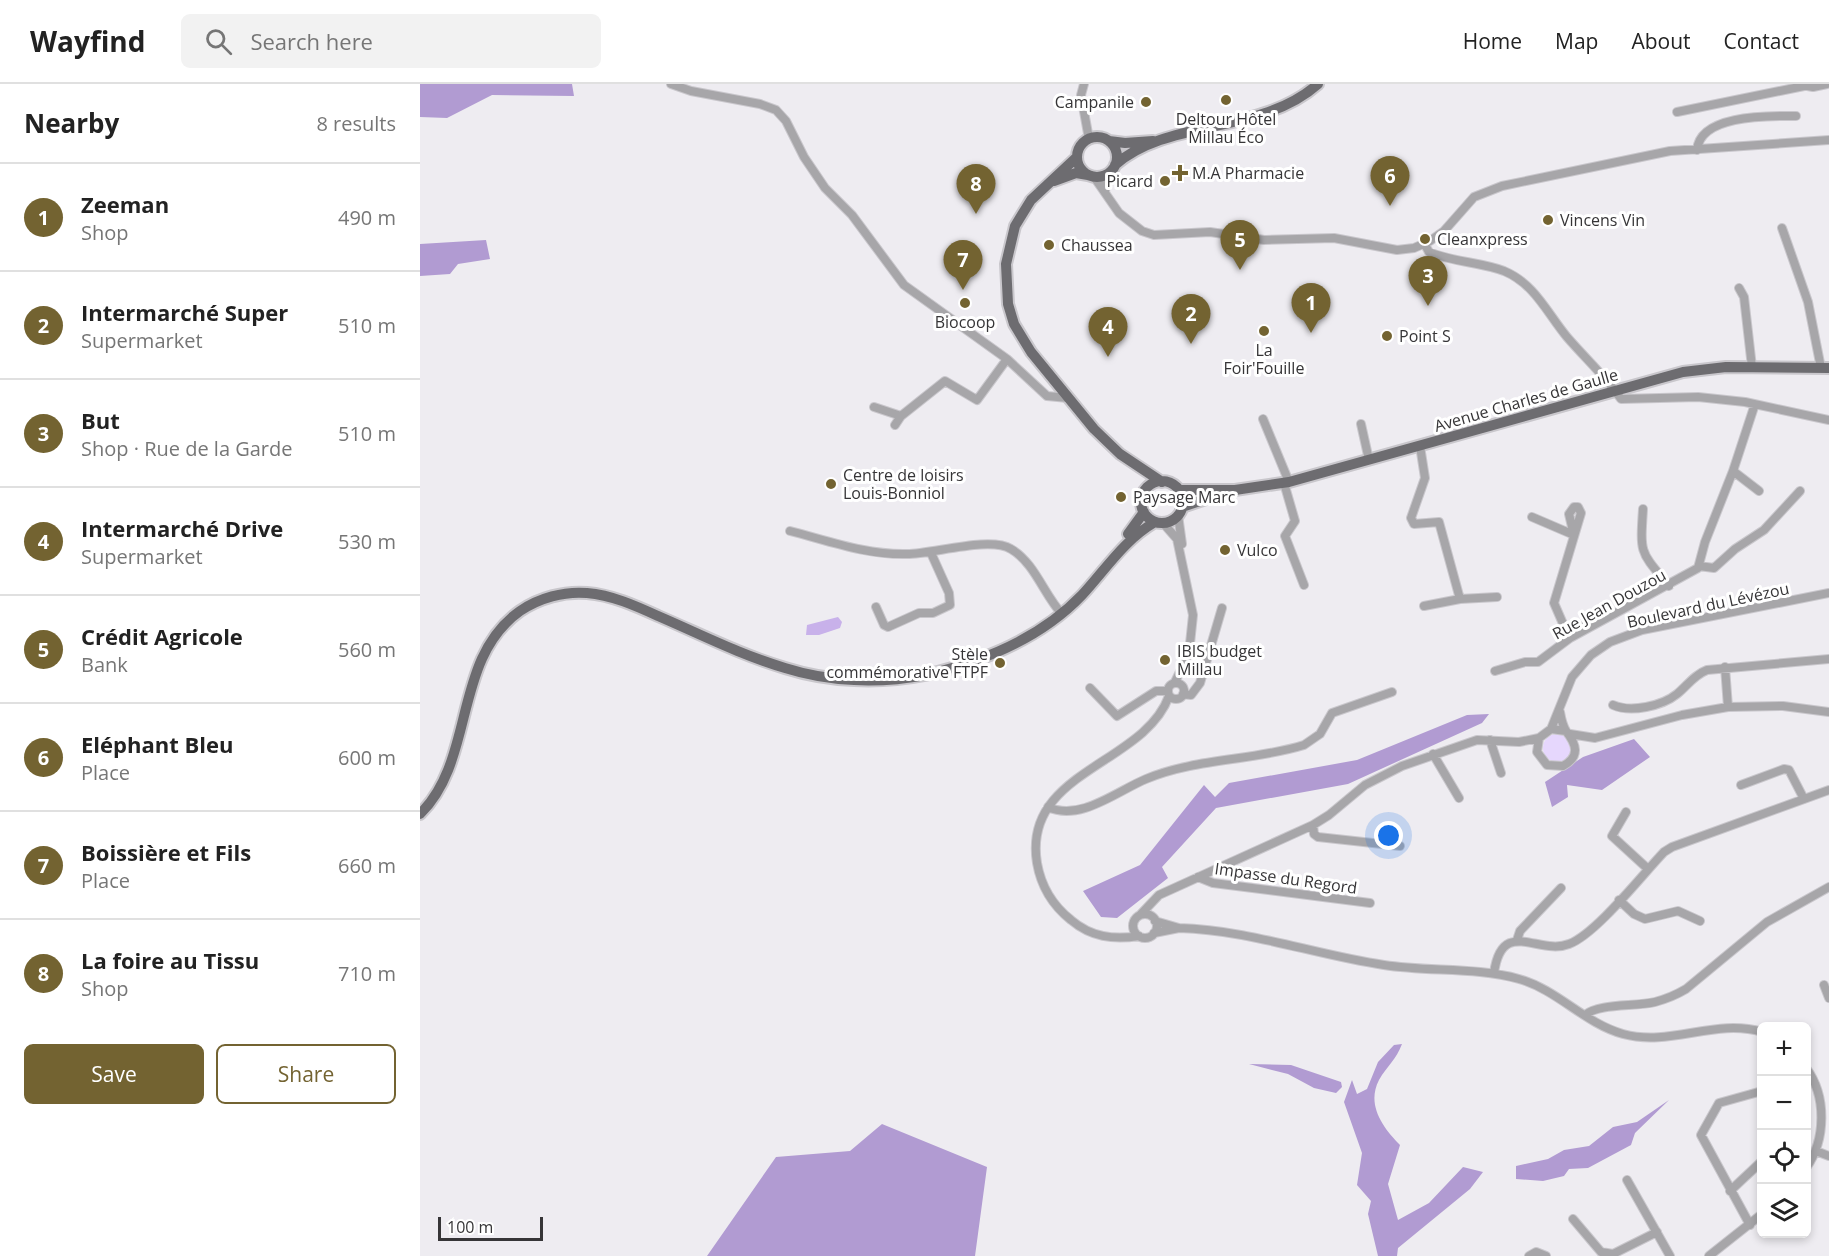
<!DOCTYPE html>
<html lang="en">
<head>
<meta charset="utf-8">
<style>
	body { margin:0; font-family:"Open Sans",sans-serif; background:#f2f2f2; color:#222 }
	.controls { position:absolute; right:18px; bottom:18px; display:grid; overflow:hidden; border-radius:9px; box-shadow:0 3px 9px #0003 }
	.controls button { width:54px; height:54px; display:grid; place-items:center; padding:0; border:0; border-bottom:2px solid #e0e0e0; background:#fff; color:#222; font:30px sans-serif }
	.scale { position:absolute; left:18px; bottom:15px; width:105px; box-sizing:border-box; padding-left:6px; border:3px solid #363537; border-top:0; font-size:16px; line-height:21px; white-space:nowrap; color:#363537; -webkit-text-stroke:4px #fff; paint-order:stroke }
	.you { position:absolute; left:969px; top:752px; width:21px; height:21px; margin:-15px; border:4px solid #fff; border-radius:50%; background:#1a73e8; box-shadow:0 0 0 9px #1a73e833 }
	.badge { display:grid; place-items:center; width:39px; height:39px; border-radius:50%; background:#736331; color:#fff; font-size:20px; font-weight:700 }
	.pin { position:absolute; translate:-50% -50px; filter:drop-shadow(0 2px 3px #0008) }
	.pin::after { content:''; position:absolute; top:32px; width:21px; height:18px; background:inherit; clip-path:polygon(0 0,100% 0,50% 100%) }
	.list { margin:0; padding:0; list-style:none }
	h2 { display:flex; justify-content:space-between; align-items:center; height:78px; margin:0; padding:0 24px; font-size:26px }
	h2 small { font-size:20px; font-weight:400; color:#767676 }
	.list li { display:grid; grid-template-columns:39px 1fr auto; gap:18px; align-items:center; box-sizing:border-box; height:108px; padding:0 24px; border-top:2px solid #e0e0e0 }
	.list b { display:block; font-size:22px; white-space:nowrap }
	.list p { margin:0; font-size:20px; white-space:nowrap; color:#767676 }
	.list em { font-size:20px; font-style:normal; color:#767676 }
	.actions { display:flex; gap:12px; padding:18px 24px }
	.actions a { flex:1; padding:14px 0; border:2px solid #736331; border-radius:9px; text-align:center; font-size:21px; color:#736331 }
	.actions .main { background:#736331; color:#fff }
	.icon { flex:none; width:33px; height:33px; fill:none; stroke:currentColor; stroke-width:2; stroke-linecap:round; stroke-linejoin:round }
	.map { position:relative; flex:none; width:1409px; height:1172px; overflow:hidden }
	header { display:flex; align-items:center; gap:36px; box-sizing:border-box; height:84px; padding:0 30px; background:#fff; border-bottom:2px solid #e0e0e0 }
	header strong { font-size:28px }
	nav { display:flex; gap:33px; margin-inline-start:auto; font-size:21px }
	.search { width:420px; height:54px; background:#f2f2f2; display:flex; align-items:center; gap:15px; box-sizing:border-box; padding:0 21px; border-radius:9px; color:#767676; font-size:22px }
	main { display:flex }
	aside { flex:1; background:#fff }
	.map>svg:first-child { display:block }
	.green { fill:#e6d7fd }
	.forest { fill:#b19bd2 }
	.water { fill:#c8b1ea }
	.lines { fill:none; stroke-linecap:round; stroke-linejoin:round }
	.minor-casing { stroke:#c9c7cc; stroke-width:10 }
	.major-casing { stroke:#c9c7cc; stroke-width:14 }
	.minor { stroke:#a7a6a9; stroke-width:8 }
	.major { stroke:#6d6c70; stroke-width:10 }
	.poi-dot { fill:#736331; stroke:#fff; stroke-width:2 }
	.labels { text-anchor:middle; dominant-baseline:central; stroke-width:6; stroke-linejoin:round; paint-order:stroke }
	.poi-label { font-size:16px; fill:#363537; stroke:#fff; text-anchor:start }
	.street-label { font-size:16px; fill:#363537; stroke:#fff }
</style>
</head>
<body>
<header>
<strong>Wayfind</strong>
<div class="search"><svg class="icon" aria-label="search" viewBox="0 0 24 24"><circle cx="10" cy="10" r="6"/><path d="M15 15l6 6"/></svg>Search here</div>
<nav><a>Home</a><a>Map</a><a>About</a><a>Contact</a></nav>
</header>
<main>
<aside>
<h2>Nearby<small>8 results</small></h2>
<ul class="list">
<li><span class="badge">1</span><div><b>Zeeman</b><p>Shop</p></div><em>490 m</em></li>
<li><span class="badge">2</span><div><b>Intermarché Super</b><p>Supermarket</p></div><em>510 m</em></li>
<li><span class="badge">3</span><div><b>But</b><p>Shop · Rue de la Garde</p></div><em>510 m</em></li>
<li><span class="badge">4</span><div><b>Intermarché Drive</b><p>Supermarket</p></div><em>530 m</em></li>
<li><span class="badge">5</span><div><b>Crédit Agricole</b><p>Bank</p></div><em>560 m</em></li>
<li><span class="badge">6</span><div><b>Eléphant Bleu</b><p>Place</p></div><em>600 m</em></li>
<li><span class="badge">7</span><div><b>Boissière et Fils</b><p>Place</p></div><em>660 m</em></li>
<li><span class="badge">8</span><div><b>La foire au Tissu</b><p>Shop</p></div><em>710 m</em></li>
</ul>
<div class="actions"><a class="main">Save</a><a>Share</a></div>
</aside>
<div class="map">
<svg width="1409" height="1172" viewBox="0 0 1409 1172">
	<rect width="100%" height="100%" fill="#eeecf1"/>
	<path class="green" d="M1123 664a14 14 0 1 1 28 0a14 14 0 1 1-28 0Z"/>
	<path class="forest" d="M0 0H152L154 12 72 11 27 34 0 33Z
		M66 156 70 175 38 180 30 190 0 192V160Z
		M1069 630 1062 639 928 700 796 724 742 783 748 794 697 834 681 833 663 807 720 781 784 701 795 713 809 699 937 676 1047 631Z
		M1214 655 1230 673 1182 706 1147 701 1148 713 1132 723 1125 698 1163 673Z
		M982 960C976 976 967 982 959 996 946 1021 963 1044 980 1061L968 1100 978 1136 1009 1119 1043 1083 1063 1088 1050 1105 978 1164 977 1172H958L948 1130 951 1117 937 1101 942 1069 924 1018 932 996 937 1010 947 1005 958 978 974 961Z
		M829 980 871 981 921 998 922 1003 916 1009 894 1004 868 990Z
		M1249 1016 1215 1049 1211 1061 1168 1084 1149 1085 1144 1092 1123 1097 1096 1095V1082L1128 1075 1144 1066 1169 1062 1193 1043 1217 1038Z
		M462 1040 567 1083 555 1172H287L356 1073 430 1067Z"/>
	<path class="water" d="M418 533 422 538 420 544 399 551H386L387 541Z"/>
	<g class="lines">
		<defs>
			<path id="minor" d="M251 0 271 7 340 20 356 26 366 37 384 73 405 104 432 131 484 201 587 275 627 312 648 314
				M664 0 661 11 669 55
				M1382 1 1393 3 1407 0
				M1257 28 1384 2
				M1277 66C1280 30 1349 32 1376 32
				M674 93 699 129 722 147 734 151 790 148 844 156 914 154 977 166 994 164 1010 157 1024 147 1054 113 1082 102 1250 67 1409 56
				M685 108 687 90
				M1362 144 1388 218 1401 284
				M1005 161 1009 168C1032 178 1060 178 1084 187 1115 200 1127 229 1147 253 1165 274 1185 292 1201 315L1278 313 1325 318 1409 336
				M1319 204 1324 213 1332 283
				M454 323 481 332 525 297 557 316 587 275
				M843 335 869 398
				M941 340 949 376
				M475 341 481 332
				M1000 362 1005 394 991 434 994 440 1019 438 1040 515 1004 522
				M1313 387 1339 407
				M864 399 875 437 865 452 884 501
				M1223 425C1220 471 1220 467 1249 502
				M758 431 762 460
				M1112 433 1154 451
				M743 439 757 455 773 531 769 569 755 598
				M370 447C409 457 446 471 487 470 513 470 570 452 591 465 615 479 624 511 642 530
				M1154 451 1149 430 1154 423H1158L1161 429 1134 519 1144 542 1155 545 1163 542
				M1279 482 1294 484 1315 465 1344 446 1380 407
				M1040 515 1077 513
				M456 523 464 541 468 543 499 529H513L530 521 529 509 511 469
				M1305 583 1308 623
				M1075 587 1105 578H1118L1150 554 1278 484 1285 458 1313 387 1335 320
				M748 607a8 8 0 1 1 16 0a8 8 0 1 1-16 0Z
				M670 604 697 632 736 607H747
				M763 610 771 611 780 599 802 524
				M1193 621C1211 629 1242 622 1257 610 1268 601 1274 591 1287 586L1409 575
				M1140 628C1141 634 1143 642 1146 647 1156 660 1161 672 1143 682L1127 681 1117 668 1119 654 1131 645 1146 647
				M1131 645 1152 593 1171 571 1190 558 1222 546 1409 509
				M1150 650 1175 654 1262 631 1308 623 1363 622 1409 628
				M1070 656 1081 689
				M1013 670 1039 714
				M1321 701 1364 685 1369 686 1384 715
				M628 723C660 738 697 707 726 695 776 674 833 677 884 661L900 650 912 629 972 608
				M1206 728 1192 752 1228 785
				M893 741 894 750 898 753 980 762
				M778 793 793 799 950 819
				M1199 816 1214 830 1225 835 1258 827 1280 837
				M721 830 739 811 893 741 909 731 945 701 982 682 1057 656 1099 658 1119 654
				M713 842a12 12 0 1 1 24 0a12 12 0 1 1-24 0Z
				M759 844C830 846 895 871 964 881 1009 888 1056 883 1099 895 1138 906 1164 939 1203 950 1251 963 1295 934 1342 948
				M734 849 759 844 735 837
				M719 852C693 856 671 853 651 836 632 821 621 802 617 779 602 687 724 681 749 612
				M1097 856 1100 847 1141 804
				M1074 889C1082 832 1119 872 1149 860 1176 850 1222 791 1244 768L1252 763 1409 706
				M1404 901 1409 914
				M1165 931C1179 919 1215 923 1235 918 1246 915 1256 911 1266 905L1347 838 1409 803
				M1386 984C1407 1012 1406 1056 1386 1084
				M1396 1067 1409 1072
				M1207 1096 1250 1172
				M1310 1107 1342 1077
				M1153 1135 1181 1168 1193 1170 1237 1148
				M1330 1141 1281 1051 1299 1019 1342 1007
				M1109 1172 1116 1168 1126 1172
				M1289 1172 1342 1130"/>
			<path id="major" d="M657 73a20 20 0 1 1 40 0a20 20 0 1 1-40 0Z
				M689 57 705 59 733 57
				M657 73 611 116 595 142 586 180 588 220 594 240 611 268 674 345 700 370 742 398
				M695 81C748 34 841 51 898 0
				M634 97 656 89 668 91
				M721 418a21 21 0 1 1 42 0a21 21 0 1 1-42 0Z
				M759 406H815L869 398 1263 288 1306 283 1409 284
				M762 423 804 409
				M708 450 724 428
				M0 730C56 675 32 575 100 527 119 514 144 507 167 509 192 511 216 522 238 532 280 550 321 571 365 584 409 598 459 600 505 591 562 578 621 554 662 511 686 485 704 456 735 438"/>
		</defs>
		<use href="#minor" class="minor-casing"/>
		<use href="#major" class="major-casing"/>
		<use href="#minor" class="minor"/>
		<use href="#major" class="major"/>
	</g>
	<g class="poi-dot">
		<circle cx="806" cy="16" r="6"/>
		<circle cx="726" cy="18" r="6"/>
		<path d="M757 80h6v6h6v6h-6v6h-6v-6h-6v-6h6z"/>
		<circle cx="745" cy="97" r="6"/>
		<circle cx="1128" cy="136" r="6"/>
		<circle cx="1005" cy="155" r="6"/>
		<circle cx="629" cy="161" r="6"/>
		<circle cx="545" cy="219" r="6"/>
		<circle cx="844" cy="247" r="6"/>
		<circle cx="967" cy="252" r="6"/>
		<circle cx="411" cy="400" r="6"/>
		<circle cx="701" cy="413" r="6"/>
		<circle cx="805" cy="466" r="6"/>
		<circle cx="745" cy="576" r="6"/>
		<circle cx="580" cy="579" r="6"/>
	</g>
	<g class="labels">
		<g class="poi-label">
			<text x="714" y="18" text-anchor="end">Campanile</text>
			<text x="806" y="35" text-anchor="middle">Deltour Hôtel<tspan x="806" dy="18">Millau Éco</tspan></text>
			<text x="772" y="89">M.A Pharmacie</text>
			<text x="733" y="97" text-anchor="end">Picard</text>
			<text x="1140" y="136">Vincens Vin</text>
			<text x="1017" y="155">Cleanxpress</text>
			<text x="641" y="161">Chaussea</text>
			<text x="545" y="238" text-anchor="middle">Biocoop</text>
			<text x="979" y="252">Point S</text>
			<text x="844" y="266" text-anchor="middle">La<tspan x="844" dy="18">Foir'Fouille</tspan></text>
			<text x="423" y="391">Centre de loisirs<tspan x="423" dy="18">Louis-Bonniol</tspan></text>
			<text x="713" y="413">Paysage Marc</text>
			<text x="817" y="466">Vulco</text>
			<text x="757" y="567">IBIS budget<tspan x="757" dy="18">Millau</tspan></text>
			<text x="568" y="570" text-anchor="end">Stèle<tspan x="568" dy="18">commémorative FTPF</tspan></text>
		</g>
		<g class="street-label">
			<text transform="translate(1106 316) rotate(-16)">Avenue Charles de Gaulle</text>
			<text transform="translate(1189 520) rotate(-29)">Rue Jean Douzou</text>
			<text transform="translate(1288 521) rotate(-12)">Boulevard du Lévézou</text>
			<text transform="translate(866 794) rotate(8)">Impasse du Regord</text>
		</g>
	</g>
</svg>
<div class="controls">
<button>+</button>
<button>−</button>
<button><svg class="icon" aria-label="locate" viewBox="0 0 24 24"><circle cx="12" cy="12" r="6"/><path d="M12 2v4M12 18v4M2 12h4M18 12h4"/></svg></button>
<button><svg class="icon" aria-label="layers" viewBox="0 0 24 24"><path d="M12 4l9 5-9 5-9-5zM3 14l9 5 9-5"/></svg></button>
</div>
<div class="scale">100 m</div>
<div class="you"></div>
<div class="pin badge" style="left:891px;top:249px">1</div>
<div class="pin badge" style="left:771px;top:260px">2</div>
<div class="pin badge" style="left:1008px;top:222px">3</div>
<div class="pin badge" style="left:688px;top:273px">4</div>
<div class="pin badge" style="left:820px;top:186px">5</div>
<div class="pin badge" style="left:970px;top:122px">6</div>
<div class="pin badge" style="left:543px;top:206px">7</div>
<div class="pin badge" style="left:556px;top:130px">8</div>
</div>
</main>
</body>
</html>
